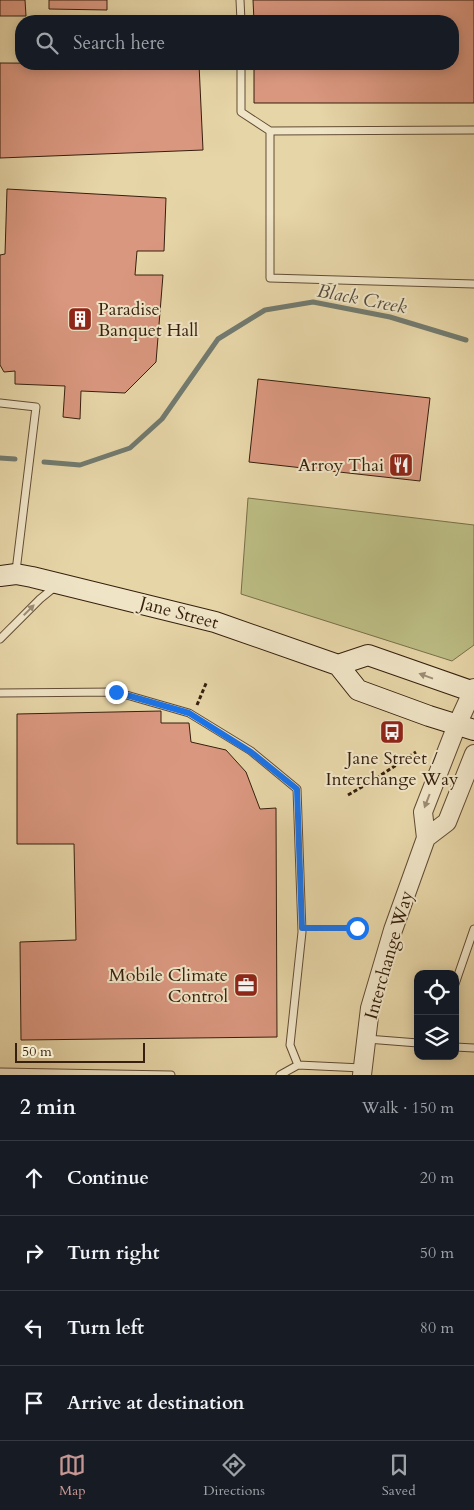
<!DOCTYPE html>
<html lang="en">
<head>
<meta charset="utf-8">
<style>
	body { margin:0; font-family:Cardo,serif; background:#20242c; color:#f1f3f6 }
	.controls { position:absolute; right:15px; bottom:15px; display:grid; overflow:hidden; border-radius:10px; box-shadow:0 2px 12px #0003 }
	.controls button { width:45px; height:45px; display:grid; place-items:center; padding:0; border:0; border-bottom:1px solid #363941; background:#171b24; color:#f1f3f6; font:25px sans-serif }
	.scale { position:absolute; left:15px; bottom:12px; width:130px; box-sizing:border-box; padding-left:5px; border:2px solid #361f0d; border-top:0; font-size:14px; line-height:18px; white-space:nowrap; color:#361f0d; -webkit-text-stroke:4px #efe4c6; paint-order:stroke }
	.stop { position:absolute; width:15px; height:15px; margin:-11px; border:4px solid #1a73e8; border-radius:50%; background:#fff }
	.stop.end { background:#1a73e8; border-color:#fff; box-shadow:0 1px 5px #0008 }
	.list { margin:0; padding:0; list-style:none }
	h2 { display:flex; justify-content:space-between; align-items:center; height:65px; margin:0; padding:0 20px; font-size:21px }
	h2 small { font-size:16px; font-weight:400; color:#9ea1a6 }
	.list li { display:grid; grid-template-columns:32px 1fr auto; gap:15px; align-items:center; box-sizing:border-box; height:75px; padding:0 20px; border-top:1px solid #363941 }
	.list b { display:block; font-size:19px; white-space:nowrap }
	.list em { font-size:16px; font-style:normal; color:#9ea1a6 }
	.icon { flex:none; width:28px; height:28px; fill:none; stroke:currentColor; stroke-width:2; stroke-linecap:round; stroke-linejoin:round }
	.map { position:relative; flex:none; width:474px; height:1075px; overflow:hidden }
	.search { position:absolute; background:#171b24; box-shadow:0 2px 12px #0003; left:15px; right:15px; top:15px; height:55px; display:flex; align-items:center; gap:12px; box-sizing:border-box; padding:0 18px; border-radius:20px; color:#9ea1a6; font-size:19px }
	.sheet { height:365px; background:#171b24 }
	nav { display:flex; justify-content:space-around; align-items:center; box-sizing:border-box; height:70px; border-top:1px solid #363941; background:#171b24; font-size:14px; color:#9ea1a6 }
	nav a { display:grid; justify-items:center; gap:2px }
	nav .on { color:#c59692 }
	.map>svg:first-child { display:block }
	.green { fill:#bbbc83; stroke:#786e48 }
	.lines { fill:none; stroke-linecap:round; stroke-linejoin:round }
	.stream { stroke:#717a6f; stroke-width:5 }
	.building { fill:#d9977f; stroke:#361f0d }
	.service-casing { stroke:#624c34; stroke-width:9 }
	.tertiary-casing { stroke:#624c34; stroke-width:20 }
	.secondary-casing { stroke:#361f0d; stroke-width:22 }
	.path { stroke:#361f0d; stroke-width:3; stroke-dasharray:4 2.5; stroke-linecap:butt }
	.service { stroke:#efe4c6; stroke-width:7 }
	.tertiary { stroke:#efe4c6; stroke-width:18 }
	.secondary { stroke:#efe4c6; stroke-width:20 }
	.oneway { fill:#9c8b73 }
	.route { stroke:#1a73e8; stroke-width:6 }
	.labels { text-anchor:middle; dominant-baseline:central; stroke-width:4; stroke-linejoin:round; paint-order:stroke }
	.poi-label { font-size:18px; fill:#361f0d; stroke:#efe4c6; text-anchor:end }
	.street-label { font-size:18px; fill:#361f0d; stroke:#efe4c6 }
	.water-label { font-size:19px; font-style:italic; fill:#544c3e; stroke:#efe4c6 }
</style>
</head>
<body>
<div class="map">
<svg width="474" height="1075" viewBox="0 0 474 1075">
	<rect width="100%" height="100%" fill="#e6d5a7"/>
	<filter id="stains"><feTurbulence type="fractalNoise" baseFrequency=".004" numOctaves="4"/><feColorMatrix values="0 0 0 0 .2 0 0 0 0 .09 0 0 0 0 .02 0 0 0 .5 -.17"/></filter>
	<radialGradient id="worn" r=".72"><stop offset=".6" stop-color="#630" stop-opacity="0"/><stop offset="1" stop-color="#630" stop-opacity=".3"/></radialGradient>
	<path class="green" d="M248 498 474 525V645L452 661 241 594Z"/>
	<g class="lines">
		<path class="stream" d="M0 458 15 459
			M44 462 80 465 130 448 162 419 218 339 265 310 313 302 390 317 466 340"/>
	</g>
	<path class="building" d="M0 0H25L26 16H0Z
		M49 0H107V10L49 9Z
		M253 0H474V103H254V64H453V21H254Z
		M0 63 199 64 203 150 0 158Z
		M7 189 166 198 164 251H137L135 275H163L156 362 125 393 81 391 80 419 63 417 65 386 15 384V371L4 372 0 365V255L5 254Z
		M258 379 430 398 420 481 249 462Z
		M161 711V723H189L191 742 226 750 246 772 260 809 276 808 277 1037 21 1040 20 942 76 940 74 844H17V714Z"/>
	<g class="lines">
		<defs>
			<path id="service" d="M240 0 241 21
				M241 64V112L270 131
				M474 130 270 131V278L474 284
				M0 403 36 407 16 571
				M0 639 40 599 56 586
				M0 693 116 692 189 713 251 751 297 789 302 932 290 1045 298 1065
				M455 984 474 929
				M367 1039 418 1043
				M455 1047 474 1048
				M0 1072 171 1075
				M280 1075 298 1065 362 1068"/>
			<path id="tertiary" d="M426 838 447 822 474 754
				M362 1075 370 1008 393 930 426 838 423 812 457 725 474 688"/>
			<path id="secondary" d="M0 576 16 574 32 577 215 622 338 665 358 690 429 716 474 730
				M338 665 368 655 474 692"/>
		</defs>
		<use href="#service" class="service-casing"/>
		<use href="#tertiary" class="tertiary-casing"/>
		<use href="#secondary" class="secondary-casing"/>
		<path class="path" d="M197 705 207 681
			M348 795 372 781 416 752
			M313 928H357"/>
		<use href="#service" class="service"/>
		<use href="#tertiary" class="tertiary"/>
		<use href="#secondary" class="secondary"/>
	</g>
	<defs><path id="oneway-solid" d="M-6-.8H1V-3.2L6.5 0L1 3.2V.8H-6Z" transform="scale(1.25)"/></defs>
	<g class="oneway">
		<use href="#oneway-solid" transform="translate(29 610) rotate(-45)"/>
		<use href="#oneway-solid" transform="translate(426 676) rotate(-160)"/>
		<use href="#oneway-solid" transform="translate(427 801) rotate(111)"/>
	</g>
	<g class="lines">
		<path class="route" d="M116 692 189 713 251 752 297 789 302 928H357"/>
	</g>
	<defs>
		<symbol id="building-square" viewBox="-11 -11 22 22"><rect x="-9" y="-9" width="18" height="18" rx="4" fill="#8f2418" stroke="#efe4c6"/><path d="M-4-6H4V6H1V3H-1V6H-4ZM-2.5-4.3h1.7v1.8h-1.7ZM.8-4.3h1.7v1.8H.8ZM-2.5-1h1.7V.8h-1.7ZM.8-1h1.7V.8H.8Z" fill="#fff"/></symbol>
		<symbol id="restaurant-square" viewBox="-11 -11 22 22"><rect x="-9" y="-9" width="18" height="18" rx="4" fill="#8f2418" stroke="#efe4c6"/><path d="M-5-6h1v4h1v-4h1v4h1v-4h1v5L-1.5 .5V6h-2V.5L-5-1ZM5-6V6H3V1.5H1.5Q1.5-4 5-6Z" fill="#fff"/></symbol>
		<symbol id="bus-square" viewBox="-11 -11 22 22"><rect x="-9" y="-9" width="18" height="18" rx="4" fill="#8f2418" stroke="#efe4c6"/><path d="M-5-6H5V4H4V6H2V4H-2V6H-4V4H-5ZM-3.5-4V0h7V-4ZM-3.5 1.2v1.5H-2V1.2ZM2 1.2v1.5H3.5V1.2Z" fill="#fff"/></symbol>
		<symbol id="office-square" viewBox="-11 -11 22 22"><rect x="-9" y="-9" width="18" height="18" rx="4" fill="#8f2418" stroke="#efe4c6"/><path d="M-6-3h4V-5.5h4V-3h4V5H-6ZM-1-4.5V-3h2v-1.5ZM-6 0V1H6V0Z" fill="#fff"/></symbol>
	</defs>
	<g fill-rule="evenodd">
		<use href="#building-square" x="66" y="305" width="28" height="28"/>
		<use href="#restaurant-square" x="387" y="451" width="28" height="28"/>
		<use href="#bus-square" x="378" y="718" width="28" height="28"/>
		<use href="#office-square" x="232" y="971" width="28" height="28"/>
	</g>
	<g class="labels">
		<g class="poi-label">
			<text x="98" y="309" text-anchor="start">Paradise<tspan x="98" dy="21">Banquet Hall</tspan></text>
			<text x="384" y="465">Arroy Thai</text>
			<text x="392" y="758" text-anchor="middle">Jane Street /<tspan x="392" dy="21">Interchange Way</tspan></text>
			<text x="228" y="975">Mobile Climate<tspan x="228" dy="21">Control</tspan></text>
		</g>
		<g class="street-label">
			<text transform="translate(179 613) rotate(15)">Jane Street</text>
			<text transform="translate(389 955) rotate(-74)">Interchange Way</text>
		</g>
		<g class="water-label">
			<text transform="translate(362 299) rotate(11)">Black Creek</text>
		</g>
	</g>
	<rect width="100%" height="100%" filter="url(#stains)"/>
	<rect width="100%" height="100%" fill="url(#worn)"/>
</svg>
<div class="controls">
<button><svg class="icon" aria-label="locate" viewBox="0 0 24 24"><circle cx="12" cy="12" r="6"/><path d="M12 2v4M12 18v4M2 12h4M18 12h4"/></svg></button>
<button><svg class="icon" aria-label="layers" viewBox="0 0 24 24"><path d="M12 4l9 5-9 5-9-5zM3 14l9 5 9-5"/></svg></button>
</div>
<div class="scale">50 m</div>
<div class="stop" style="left:357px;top:928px"></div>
<div class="stop end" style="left:116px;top:692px"></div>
<div class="search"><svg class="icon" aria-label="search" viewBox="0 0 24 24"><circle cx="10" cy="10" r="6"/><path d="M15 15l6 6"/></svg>Search here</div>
</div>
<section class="sheet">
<h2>2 min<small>Walk · 150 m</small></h2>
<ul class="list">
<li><svg class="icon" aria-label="ahead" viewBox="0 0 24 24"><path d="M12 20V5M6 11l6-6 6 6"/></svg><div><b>Continue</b></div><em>20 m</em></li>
<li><svg class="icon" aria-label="right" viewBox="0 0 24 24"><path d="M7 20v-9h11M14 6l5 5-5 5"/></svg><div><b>Turn right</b></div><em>50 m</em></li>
<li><svg class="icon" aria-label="left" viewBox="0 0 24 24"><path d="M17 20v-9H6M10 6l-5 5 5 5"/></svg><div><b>Turn left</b></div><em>80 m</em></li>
<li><svg class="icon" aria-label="arrive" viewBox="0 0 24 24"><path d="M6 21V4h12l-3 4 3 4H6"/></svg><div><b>Arrive at destination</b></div></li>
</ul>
</section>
<nav>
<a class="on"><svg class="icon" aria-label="map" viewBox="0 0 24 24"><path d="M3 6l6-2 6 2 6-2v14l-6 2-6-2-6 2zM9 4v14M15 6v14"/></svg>Map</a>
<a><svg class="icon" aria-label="directions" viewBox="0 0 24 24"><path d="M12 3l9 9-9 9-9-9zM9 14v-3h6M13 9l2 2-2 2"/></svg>Directions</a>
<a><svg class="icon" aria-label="saved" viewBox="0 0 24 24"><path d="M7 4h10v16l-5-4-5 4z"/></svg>Saved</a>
</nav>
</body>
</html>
